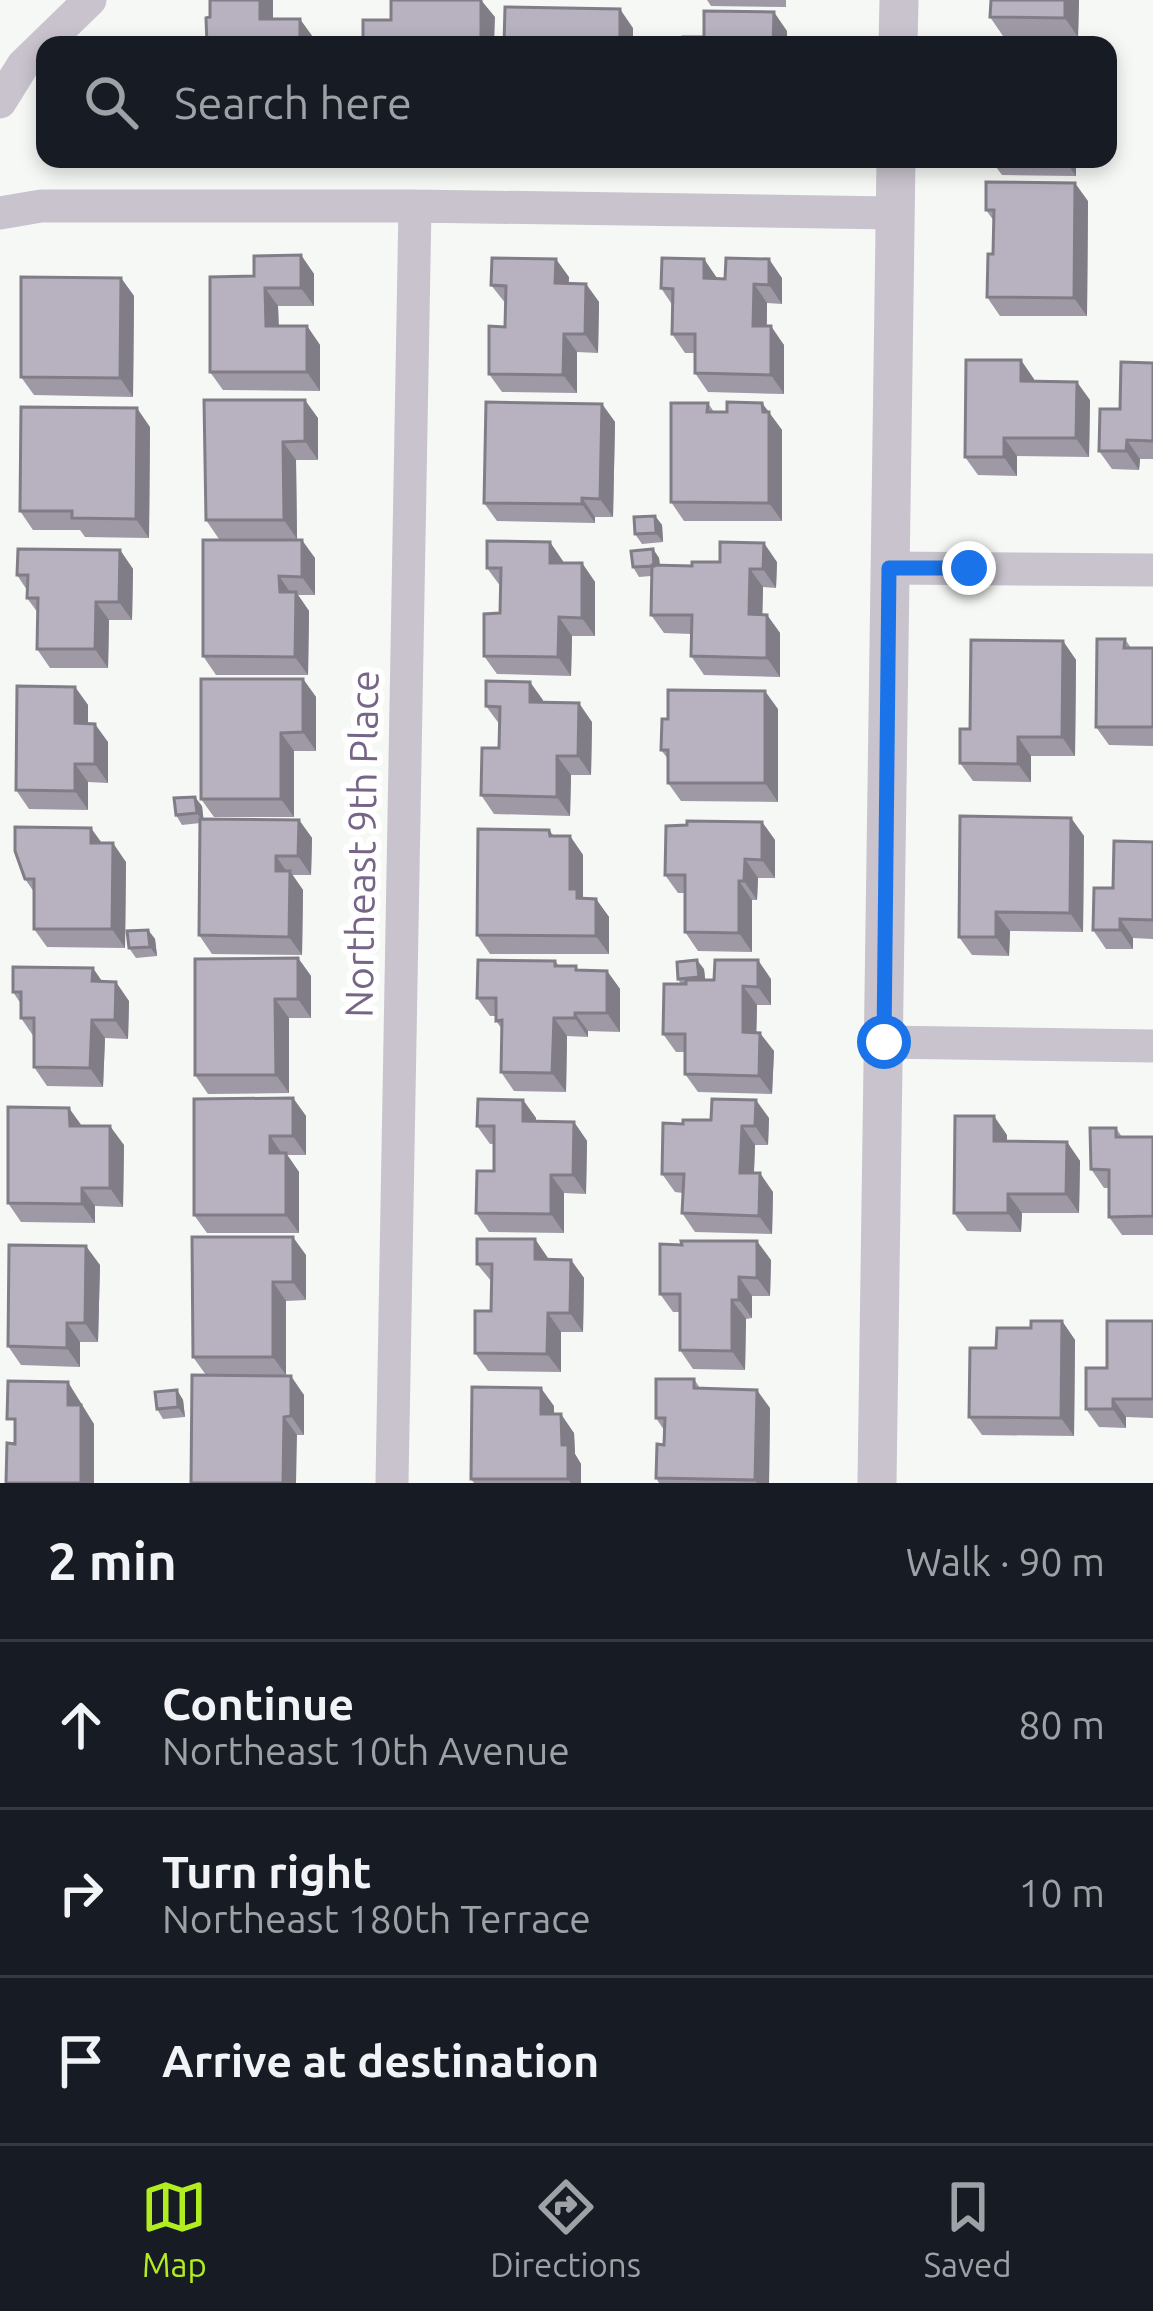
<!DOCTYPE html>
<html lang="en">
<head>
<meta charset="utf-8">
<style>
	body { margin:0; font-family:Ubuntu,sans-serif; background:#20242c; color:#f1f3f6 }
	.stop { position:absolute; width:36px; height:36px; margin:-27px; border:9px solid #1a73e8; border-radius:50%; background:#fff }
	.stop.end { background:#1a73e8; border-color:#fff; box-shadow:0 3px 12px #0008 }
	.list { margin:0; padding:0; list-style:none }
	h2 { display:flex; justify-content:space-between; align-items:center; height:156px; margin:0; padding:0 48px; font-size:51px }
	h2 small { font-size:39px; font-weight:400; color:#9ea1a6 }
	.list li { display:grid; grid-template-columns:78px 1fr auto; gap:36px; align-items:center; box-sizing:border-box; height:168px; padding:0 48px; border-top:3px solid #363941 }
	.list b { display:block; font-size:45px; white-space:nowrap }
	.list p { margin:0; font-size:39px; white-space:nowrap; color:#9ea1a6 }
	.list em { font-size:39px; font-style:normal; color:#9ea1a6 }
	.icon { flex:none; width:66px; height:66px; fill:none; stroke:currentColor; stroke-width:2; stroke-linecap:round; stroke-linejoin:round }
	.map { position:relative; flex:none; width:1153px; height:1483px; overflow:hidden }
	.search { position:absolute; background:#171b24; box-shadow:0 6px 18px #0003; left:36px; right:36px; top:36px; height:132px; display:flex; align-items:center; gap:30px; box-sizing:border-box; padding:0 42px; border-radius:24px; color:#9ea1a6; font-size:45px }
	.sheet { height:660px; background:#171b24 }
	nav { display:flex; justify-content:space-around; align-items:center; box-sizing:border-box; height:168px; border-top:3px solid #363941; background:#171b24; font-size:33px; color:#9ea1a6 }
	nav a { display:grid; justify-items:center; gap:6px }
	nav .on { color:#b2ed20 }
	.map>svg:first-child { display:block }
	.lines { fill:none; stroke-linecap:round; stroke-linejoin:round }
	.minor { stroke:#c8c3cc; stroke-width:33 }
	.tertiary { stroke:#c8c3cc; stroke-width:39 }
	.wall { fill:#9e99a5 }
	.shaded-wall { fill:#817d86 }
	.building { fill:#b8b2c0; stroke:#817d86; stroke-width:3 }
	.route { stroke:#1a73e8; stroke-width:15 }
	.labels { text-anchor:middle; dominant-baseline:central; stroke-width:12; stroke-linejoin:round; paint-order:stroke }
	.street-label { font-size:39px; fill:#776588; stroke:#fff }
</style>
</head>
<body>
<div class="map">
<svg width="1153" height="1483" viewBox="0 0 1153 1483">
	<rect width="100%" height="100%" fill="#f5f8f5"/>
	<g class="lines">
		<path class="minor" d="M0 102 23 65 90 0
			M0 213 41 206H415L894 213
			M889 568 1153 570
			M884 1042 1153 1046
			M392 1483 415 206"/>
		<path class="tertiary" d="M898 45 899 0
			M877 1483 896 159"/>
	</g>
	<path class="wall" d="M707 0H786V7L711 6Z
		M1079 0 1078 37 1003 36 990 17Z
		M990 159H1076V176L1002 175Z
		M1088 201 1087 316H1000L987 297 993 254 994 221 986 210Z
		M301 255 314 274V306H278L279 326H307L320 345V391L223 390 210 372 254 276Z
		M704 259 717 279 782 278V304L767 303V326L784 345V394L708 392 695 373V353H685L672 334 673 306 661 288Z
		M569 277 568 284H586L599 302 598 353 577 352V393L502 392 489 374 505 327 506 304 491 285Z
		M121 278 134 296 133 397 34 395 21 377Z
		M1153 363V459H1140L1139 470 1112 469 1099 451 1120 409Z
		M1034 379V381L1090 400 1089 457 1017 456V476L978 475 965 457Z
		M204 400 318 418V460H296L297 539H219L206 520Z
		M708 403 714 412H727L762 403 782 430V521H684L671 502Z
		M602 404 615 422 613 517H595V523L497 521 484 503Z
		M150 427 149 538 85 537 80 530H33L20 511Z
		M655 516 662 525 663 542 642 544 635 534Z
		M203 540 315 558V595H298L309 611 308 675H216L203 656Z
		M653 549 659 558 660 566H692L777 562 776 588 763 587 762 614 767 615 780 633V677L704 675 691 656 692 634 664 633 651 615V576L639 577 633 567Z
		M120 550 133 569 132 620H109L108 668H50L37 649 38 613 27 598V590L17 575Z
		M563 561V563H582L595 582V636H572L571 676 497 674 484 656 500 613 501 587 487 568Z
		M1125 639 1131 648H1153V746L1109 745 1096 727Z
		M1063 641 1076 660 1075 756H1031V782L973 781 960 763 970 729Z
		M303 679 316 697V751H294V817H214L201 799Z
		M530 682 543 702 592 722 591 775H571L570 816 494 814 481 795 499 748 500 725 486 706Z
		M75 687 88 705V723L108 742V783L88 782V810L29 809 16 790Z
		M778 709V802L681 801 668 783V759L661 750Z
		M202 806 203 819 299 820 312 838 311 875H292L303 890 302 955 212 954 199 935 200 823 182 825 176 815Z
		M1071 818 1084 836 1083 932 1010 931 1009 956 972 955 959 937Z
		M762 822 775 840V878H758L757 900H752V952L698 951 685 932V893H678L665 875Z
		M549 830 554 836H570L583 855V898L596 899 609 917V954H490L477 935Z
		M1153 842V939L1133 938V949H1106L1093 930 1113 888Z
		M102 843 126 862 125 948 47 947 34 929V892L25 879Z
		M148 930 155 939 157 956 136 958 129 948Z
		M298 958 311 976V1018H289V1093L208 1094 195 1075Z
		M555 961 559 966H576L578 970 607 971 620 989V1032L588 1031V1037L567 1036 566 1092 514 1091 501 1072 502 1029 496 1021V1016H490L477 998Z
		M704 969 705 980 771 979V1005H757L756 1033 774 1051 772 1094 698 1092 685 1074V1052H676L663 1034 681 984 678 979Z
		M102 982 129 1001 128 1039 105 1038 103 1087 47 1086 34 1067V1037L21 1018V1004L13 992Z
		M293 1098 306 1116V1155H287L299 1172V1233H207L194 1215Z
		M523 1100 536 1118V1121L574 1122 587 1141 586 1194 564 1193V1233L489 1232 476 1213 494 1171V1144H490L477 1126Z
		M769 1118 768 1145H755L754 1173 773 1192 772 1234 695 1232 682 1213 683 1193 675 1192 662 1174 683 1124 711 1120Z
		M82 1126 124 1145 123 1207 95 1206V1223L21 1222 8 1203Z
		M1116 1128 1122 1137H1153V1235H1122L1109 1217V1188H1104L1091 1169Z
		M1007 1135V1141L1067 1142 1080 1161 1079 1213H1022L1021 1232 967 1231 954 1213Z
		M192 1237 306 1255V1300L286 1301V1375L304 1395V1435H297L206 1375 193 1357Z
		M535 1239 548 1259 571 1260 584 1278 583 1332H561V1372L488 1371 475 1353 491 1311 492 1282 477 1264Z
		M771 1260 770 1296H752V1318L746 1319 745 1370 693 1369 680 1350V1312H673L660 1294Z
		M100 1265 98 1342H80V1367L21 1365 8 1346Z
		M1062 1321 1075 1340 1074 1436 982 1435 969 1417 996 1348Z
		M1153 1321V1418L1126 1417V1428L1099 1427 1086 1409 1107 1368Z
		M694 1379 700 1388 770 1408 769 1483H659L656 1478 664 1445V1430L656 1418Z
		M177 1390 183 1400 185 1417 163 1419 157 1409Z
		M554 1406V1414L574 1433 575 1454 581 1464V1483H474L471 1479Z"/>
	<path class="shaded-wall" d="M260 0H273V37L260 19Z
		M481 0 495 17 494 45H481Z
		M1065 0H1079L1078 37 1065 18Z
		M620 9 633 28V45H620Z
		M774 12 787 31V45H773Z
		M300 19 313 37V45H300Z
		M1064 159H1076V176Z
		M1075 183 1088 201 1087 316 1074 298Z
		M301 255 314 274V306L301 288Z
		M556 259 569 277 568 302 555 283Z
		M704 259 717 278V297L704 278Z
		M769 259 782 278V304L769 285Z
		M121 278 134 296 133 397 120 378Z
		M586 284 599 302 598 353 585 334Z
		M754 284 767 303 766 345 753 326Z
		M265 288 278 306 279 345 266 326Z
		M307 326 320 345V391L307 372Z
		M771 326 784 345V394L771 375Z
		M564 334 577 352V393L563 375Z
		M1021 360 1034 379V400L1021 381Z
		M1077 382 1090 400 1089 457 1076 438Z
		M305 400 318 418V460L305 441Z
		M762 403 782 430V521L769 503Z
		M602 404 615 422 613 517 600 499Z
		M137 408 150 427 149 538 136 519Z
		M1004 438 1017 456V476L1004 457Z
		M1127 440 1140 459 1139 470 1126 451Z
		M283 442 296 460 297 539 284 520Z
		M582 498 595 517V523L582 504Z
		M655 516 662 525 663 542 656 533Z
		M302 540 315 558V595L302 577Z
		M550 542 563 561 564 582 550 563Z
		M764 543 777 562 776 588 763 569Z
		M653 549 659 558 661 575 654 566Z
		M120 550 133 569 132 620 119 602Z
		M582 563 595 582V636L582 618Z
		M750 569 763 587 762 633 749 614Z
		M279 576 292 595 280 592Z
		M296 592 309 611 308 675 295 657Z
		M96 602 109 620 108 668 95 649Z
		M767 615 780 633V677L767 658Z
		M559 617 572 636 571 676 558 657Z
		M1063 641 1076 660 1075 756 1062 737Z
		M303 679 316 697V751L303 732Z
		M530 682 543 700V721L530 702Z
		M75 687 88 705V742L75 723Z
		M765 691 778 709V802L765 783Z
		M579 703 592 722 591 775 578 756Z
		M95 724 108 742V783L95 764Z
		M281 733 294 751V817L281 799Z
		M1018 737 1031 756V782L1018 764Z
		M557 756 571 775 570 816 557 797Z
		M75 764 88 782V810L75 791Z
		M195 797 202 806 204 823 197 813Z
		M1071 818 1084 836 1083 932 1070 913Z
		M299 820 312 838 311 875 298 856Z
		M762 822 775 840V878L762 860Z
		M91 828 104 846 91 843Z
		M570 836 583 855V898L590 917 570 889Z
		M113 843 126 862 125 948 112 929Z
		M276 856 289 875 276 871Z
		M745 859 758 878 757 900 744 881Z
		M290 871 303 890 302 955 289 937Z
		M739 881 752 900V952L739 933Z
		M596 899 609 917V954L596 936Z
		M996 912 1010 931 1009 956 996 937Z
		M1120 919 1133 938V949L1120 930Z
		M148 930 155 939 157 956 150 947Z
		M298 958 311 976V1018L298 999Z
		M697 960 704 969 706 986 699 977Z
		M758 960 771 979V1005L758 987Z
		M93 968 106 987 92 981Z
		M607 971 620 989V1032L607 1013Z
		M116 982 129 1001 128 1039 115 1020Z
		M743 986 757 1005 756 1051 743 1032Z
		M275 999 289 1018V1093L276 1075Z
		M575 1013 588 1031V1037L575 1018Z
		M554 1018 567 1036 566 1092 552 1073Z
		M92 1020 105 1038 103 1087 90 1068Z
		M760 1033 774 1051 772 1094 759 1076Z
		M293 1098 306 1116V1155L293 1136Z
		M523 1100 536 1118V1140L523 1121Z
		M756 1100 769 1118 768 1145 755 1126Z
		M69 1108 82 1126H70Z
		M994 1116 1007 1135V1160L994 1141Z
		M574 1122 587 1141 586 1194 573 1175Z
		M110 1126 124 1145 123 1207 110 1188Z
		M742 1126 755 1145 753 1192 740 1173Z
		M270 1136 283 1155 270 1153Z
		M1067 1142 1080 1161 1079 1213 1066 1194Z
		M286 1153 299 1172V1233L286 1215Z
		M760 1173 773 1192 772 1234 759 1216Z
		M551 1175 564 1193V1233L551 1214Z
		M82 1188 95 1206V1223L82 1204Z
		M1008 1194 1022 1213 1021 1232 1008 1213Z
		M293 1237 306 1255V1300L293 1282Z
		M535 1239 548 1258V1278L535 1259Z
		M757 1241 771 1260 770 1296 757 1278Z
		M86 1246 100 1265 98 1342 85 1323Z
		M571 1260 584 1278 583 1332 570 1313Z
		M739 1277 752 1296V1318L739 1300Z
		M273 1282 286 1301V1375L273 1357Z
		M732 1300 746 1319 745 1370 732 1351Z
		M548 1313 561 1332V1372L547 1354Z
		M1062 1321 1075 1340 1074 1436 1061 1418Z
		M67 1323 80 1342V1367L67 1348Z
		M291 1376 304 1395V1435L291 1416Z
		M68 1382 94 1424V1483H81L68 1405Z
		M541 1388 554 1406V1433L541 1414Z
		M177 1390 183 1400 185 1417 178 1407Z
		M757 1390 770 1408 769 1483H757L755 1480Z
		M1113 1399 1126 1417V1428L1113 1409Z
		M561 1414 574 1433 575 1454 581 1464V1483H571L568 1479 562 1445Z
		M284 1417 297 1435 296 1483H283Z"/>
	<path class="building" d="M210 0H260V19H300V45H194H207L206 18 210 17Z
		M391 0H481V45H363V20H391Z
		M991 0H1065V18L990 17Z
		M505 7 620 9V45H504Z
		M704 11 774 12 773 45H683V37H704Z
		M998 42H1040V45H998Z
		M986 182 1075 183 1074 298 987 297 988 254H993L994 210H986Z
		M301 255V288H265L266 326H307V372H210V277L254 276V256Z
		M492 258 556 259 555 283 586 284 585 334H564L563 375 489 374V326L505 327 506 286 491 285Z
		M662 258 704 259V278L725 279 726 258 769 259V285L754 284 753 326H771V375L695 373V334H672L673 289 661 288Z
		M21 277 121 278 120 378 21 377Z
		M966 360H1021V381L1077 382 1076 438H1004V457H965Z
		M1121 362 1153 363V441L1127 440 1126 451H1099L1100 409H1120Z
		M204 400H305V441L283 442 284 520H206Z
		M486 402 602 404 600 499 582 498V504L484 503Z
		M727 402 762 403 763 412H769V503L671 502V403H708L707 412H727Z
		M21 407 137 408 136 519 72 518V511H20Z
		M655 516 656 533 635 534 634 517Z
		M203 540H302V577L279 576 280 592H296L295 657 203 656Z
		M487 541 550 542V563H582V618L559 617 558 657 484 656V614L500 613 501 568H487Z
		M720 542 764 543 763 569H750L749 614 767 615V658L691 656 692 615H651L652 565 692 566V562H720Z
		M18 549 120 550 119 602H96L95 649H37L38 598H27L28 575H17Z
		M653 549 654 566 633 567 631 551Z
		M1097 639H1125L1124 648H1153V727H1096Z
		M971 640 1063 641 1062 737H1018V764L960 763V729H970Z
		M201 679H303V732L281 733V799H201Z
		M486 681 530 682V702L579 703 578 756H557V797L481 795 482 748H499L500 707 486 706Z
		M17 686 75 687V723L95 724V764H75V791L16 790Z
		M668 690 765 691V783H668V750H661L662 719H668Z
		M195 797 197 813 176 815 174 798Z
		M960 816 1071 818 1070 913 996 912V937H959Z
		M200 819 299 820 298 856H276V871H290L289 937 199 935Z
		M687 821 762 822V860L745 859 744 881H739V933L685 932V875H665L666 826 687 825Z
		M15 827 91 828V843H113L112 929H34V879H25L15 851Z
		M478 829 549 830 550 836H570V889H577V898L596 899V936L477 935Z
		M1114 841 1153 842V920L1120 919V930H1093L1094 888H1113Z
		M148 930 150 947 129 948 127 931Z
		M298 958V999H275L276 1075H195V959Z
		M478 960 555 961V966H576V970L607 971V1013H575V1018H554L552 1073 501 1072 502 1020 496 1021V998H477Z
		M697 960 699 977 678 979 677 962Z
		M715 960H758V987L743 986V1032L760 1033 759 1076 685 1074V1034H663L664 984H686V980H714Z
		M13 967 93 968 92 981 116 982 115 1020H92L90 1068 34 1067V1018H21V992H13Z
		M293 1098V1136H270V1153H286V1215H194V1099Z
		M478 1099 523 1100V1121L574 1122 573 1175H551V1214L476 1213 477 1171H494V1126H477Z
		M712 1099 756 1100 755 1126H742L740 1173H760L759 1216 682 1213 684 1174H662L663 1123 683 1124V1120H711Z
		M8 1107 69 1108 70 1126H110V1188H82V1204L8 1203Z
		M955 1116H994V1141L1067 1142 1066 1194H1008V1213H954Z
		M1090 1128H1116V1137H1153V1216L1109 1217V1170L1091 1169Z
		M192 1237H293V1282H273V1357H193Z
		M477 1239H535V1259L571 1260 570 1313H548L547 1354 475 1353V1311H491L492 1264H477Z
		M681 1241H757V1278L739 1277V1300H732V1351L680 1350V1294H660V1244L682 1245Z
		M9 1245 86 1246 85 1323H67V1348L8 1346Z
		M1031 1321H1062L1061 1418 969 1417 970 1348H996L997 1328H1031Z
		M1107 1321H1153V1399H1113V1409H1086V1368H1107Z
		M192 1375 291 1376V1416L284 1417 283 1483H191Z
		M656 1379H694V1388L757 1390 755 1480 656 1478 657 1444 664 1445 665 1418H656Z
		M8 1381 68 1382V1405H81V1483H6L7 1443 15 1444V1419H7Z
		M472 1387 541 1388V1414H561L562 1445H568V1479H471Z
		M177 1390 178 1407 157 1409 155 1392Z"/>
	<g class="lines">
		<path class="route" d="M884 1042 889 568H969"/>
	</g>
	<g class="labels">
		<g class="street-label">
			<text transform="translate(361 844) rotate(-89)">Northeast 9th Place</text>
		</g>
	</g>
</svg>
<div class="stop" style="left:884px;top:1042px"></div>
<div class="stop end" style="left:969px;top:568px"></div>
<div class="search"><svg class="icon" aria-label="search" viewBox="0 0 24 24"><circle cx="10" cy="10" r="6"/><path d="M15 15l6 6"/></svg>Search here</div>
</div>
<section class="sheet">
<h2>2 min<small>Walk · 90 m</small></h2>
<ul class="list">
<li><svg class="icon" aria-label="ahead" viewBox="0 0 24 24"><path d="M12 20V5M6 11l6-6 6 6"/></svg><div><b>Continue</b><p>Northeast 10th Avenue</p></div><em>80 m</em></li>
<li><svg class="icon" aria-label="right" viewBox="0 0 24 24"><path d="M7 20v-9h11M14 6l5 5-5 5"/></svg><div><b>Turn right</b><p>Northeast 180th Terrace</p></div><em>10 m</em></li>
<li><svg class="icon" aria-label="arrive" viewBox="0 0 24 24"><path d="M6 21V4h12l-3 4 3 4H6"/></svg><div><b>Arrive at destination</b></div></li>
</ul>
</section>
<nav>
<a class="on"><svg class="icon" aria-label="map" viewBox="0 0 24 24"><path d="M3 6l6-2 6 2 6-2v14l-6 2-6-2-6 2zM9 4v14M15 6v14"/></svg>Map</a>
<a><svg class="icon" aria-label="directions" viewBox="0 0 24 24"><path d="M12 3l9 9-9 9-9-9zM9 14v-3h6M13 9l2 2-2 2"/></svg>Directions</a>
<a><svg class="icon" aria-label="saved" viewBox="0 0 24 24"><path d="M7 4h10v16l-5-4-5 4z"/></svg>Saved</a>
</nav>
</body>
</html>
